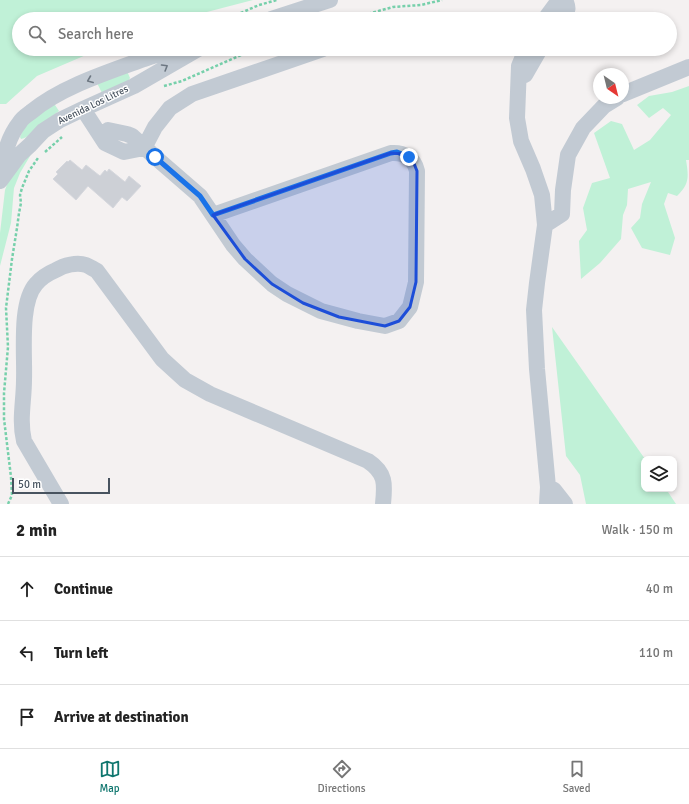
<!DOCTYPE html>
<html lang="en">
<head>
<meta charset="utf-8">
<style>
	body { margin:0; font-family:Signika,sans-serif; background:#f2f2f2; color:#222 }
	.controls { position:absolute; right:12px; bottom:12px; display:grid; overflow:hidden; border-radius:8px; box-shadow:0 2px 6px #0003 }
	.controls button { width:36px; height:36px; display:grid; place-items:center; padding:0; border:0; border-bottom:1px solid #e0e0e0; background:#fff; color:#222; font:20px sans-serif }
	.compass { position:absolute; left:593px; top:68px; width:36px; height:36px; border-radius:50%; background:#fff; box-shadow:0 2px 6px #0003; rotate:145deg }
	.scale { position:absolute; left:12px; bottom:10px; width:98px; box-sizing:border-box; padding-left:4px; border:2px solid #48535f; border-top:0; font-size:11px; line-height:14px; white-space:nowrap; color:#48535f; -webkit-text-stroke:3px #fff; paint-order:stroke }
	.stop { position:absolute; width:12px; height:12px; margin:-9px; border:3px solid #1a73e8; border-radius:50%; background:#fff }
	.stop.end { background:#1a73e8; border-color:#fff; box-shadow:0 1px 4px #0008 }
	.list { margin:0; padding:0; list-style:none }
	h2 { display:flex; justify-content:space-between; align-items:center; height:52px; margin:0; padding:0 16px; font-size:17px }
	h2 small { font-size:13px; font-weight:400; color:#767676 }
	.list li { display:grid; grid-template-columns:26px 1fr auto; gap:12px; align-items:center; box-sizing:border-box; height:64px; padding:0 16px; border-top:1px solid #e0e0e0 }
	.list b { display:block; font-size:15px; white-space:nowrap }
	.list em { font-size:13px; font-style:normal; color:#767676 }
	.icon { flex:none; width:22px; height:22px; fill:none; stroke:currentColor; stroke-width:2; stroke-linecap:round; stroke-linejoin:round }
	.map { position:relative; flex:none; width:689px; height:504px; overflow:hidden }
	.search { position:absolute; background:#fff; box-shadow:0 2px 6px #0003; left:12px; right:12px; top:12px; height:44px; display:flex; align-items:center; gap:10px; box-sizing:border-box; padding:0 14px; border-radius:22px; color:#767676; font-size:15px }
	.sheet { height:244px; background:#fff }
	nav { display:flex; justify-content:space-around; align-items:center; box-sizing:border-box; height:56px; border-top:1px solid #e0e0e0; background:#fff; font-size:11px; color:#767676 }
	nav a { display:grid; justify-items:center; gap:2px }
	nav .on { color:#0f766e }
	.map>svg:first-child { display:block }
	.green { fill:#c0f1d7 }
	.building { fill:#cdd0d6; stroke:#d5d7dd }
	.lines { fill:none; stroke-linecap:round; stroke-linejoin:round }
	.path { stroke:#77d0ab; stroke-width:2.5; stroke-dasharray:3 2; stroke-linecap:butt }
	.minor { stroke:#c2cad3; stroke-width:16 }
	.oneway { stroke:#6d7782 }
	.route { stroke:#1a73e8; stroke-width:5 }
	.marked { fill:#1d4ed8; fill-opacity:0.2; stroke:#1d4ed8; stroke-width:3; stroke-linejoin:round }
	.labels { text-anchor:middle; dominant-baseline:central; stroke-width:3; stroke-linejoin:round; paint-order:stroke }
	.street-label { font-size:10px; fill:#48535f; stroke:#fff }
</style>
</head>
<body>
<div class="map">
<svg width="689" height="504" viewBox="0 0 689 504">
	<rect width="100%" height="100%" fill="#f4f1f1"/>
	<path class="green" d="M0 0H253L180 19H19V49H100L37 76 6 104H0Z
		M127 71 130 78 128 81 102 93 97 83Z
		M689 86V160H686C689 178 689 184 677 196L668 193 664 204 675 238 670 255 642 248 631 228 640 218 642 204 651 182 628 189 627 205 623 215 621 239 600 263 581 279 579 241 587 230 583 208 592 183 610 178 594 133 611 121 622 124 634 150 650 140 671 115 663 108 649 118 637 105 649 96 672 92Z
		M53 102 59 111C53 116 46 120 40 125 33 130 29 138 21 139L20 137 25 125Z
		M52 134 33 151 20 173 14 188 11 223 0 266V233L5 190 8 182 22 158Z
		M552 327 645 459 644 489H666L676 504H586L580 475 566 456Z"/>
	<path class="building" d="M70 160 82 170 86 165 100 176 105 170 107 172 109 169 125 182 129 176 141 186 127 201 122 197 113 208 88 186 76 200 53 179 58 174 56 172 67 161 68 162Z"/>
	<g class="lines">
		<path class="path" d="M227 19 259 5 277 0
			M349 19 393 7 421 5 442 0
			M164 86 182 81 255 49
			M45 152 62 137
			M8 504 12 495 11 477 4 419V393L8 347 6 308 12 259 17 228 19 213 21 203 20 195 22 188 29 171 38 158"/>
		<path class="minor" d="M271 19 330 0
			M545 19 559 0
			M561 19C567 11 570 10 565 0
			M526 49 519 66 517 118 521 141 533 169 542 195 545 225 537 283 534 310 537 369 548 487 547 504
			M525 75 540 49
			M623 94 689 67
			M83 109 105 143 124 152 144 148
			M101 136 108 130 127 134 132 136 155 157 200 196 233 245 245 259 272 284 287 294 321 311 358 321 385 326 399 321 410 307 416 282 417 171C414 158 404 152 391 153L213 215
			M144 148 155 127 170 108 192 94 323 49
			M2 176C3 158 8 137 20 122 22 118 27 115 31 112 61 87 108 72 144 59 154 56 163 52 173 49
			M0 181 19 155 30 145 43 131 60 120 83 109 134 86 198 49
			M545 225 562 214 563 190 568 155 583 128 604 106 617 98
			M548 487 554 490 565 504
			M61 504 24 441C19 420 24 401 24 380 25 354 19 303 36 284 41 278 49 273 56 270 64 265 77 262 86 265 89 266 93 269 97 271L162 359 185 380 210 394 368 461C386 473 385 484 383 504"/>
	</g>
	<defs><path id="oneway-chevron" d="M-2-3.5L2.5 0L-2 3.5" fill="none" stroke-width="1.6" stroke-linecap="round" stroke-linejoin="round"/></defs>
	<g class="oneway">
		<use href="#oneway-chevron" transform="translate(165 67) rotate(-31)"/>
		<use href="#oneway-chevron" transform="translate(90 80) rotate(158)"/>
	</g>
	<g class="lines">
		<path class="route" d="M155 157 200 196 213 215 391 153 397 152 409 157"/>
	</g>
	<path class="marked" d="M391 153 404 154 413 161 417 171 416 282 410 307 399 321 385 326 339 317 303 303 272 284 245 259 213 215Z"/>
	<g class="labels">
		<g class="street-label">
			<text transform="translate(93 105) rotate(-26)">Avenida Los Litres</text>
		</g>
	</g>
</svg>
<div class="controls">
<button><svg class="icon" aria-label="layers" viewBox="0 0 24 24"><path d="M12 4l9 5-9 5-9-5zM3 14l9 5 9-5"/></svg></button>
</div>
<svg class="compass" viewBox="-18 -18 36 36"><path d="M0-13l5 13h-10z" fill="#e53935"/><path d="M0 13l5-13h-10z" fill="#767676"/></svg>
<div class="scale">50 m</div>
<div class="stop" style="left:155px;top:157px"></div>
<div class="stop end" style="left:409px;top:157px"></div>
<div class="search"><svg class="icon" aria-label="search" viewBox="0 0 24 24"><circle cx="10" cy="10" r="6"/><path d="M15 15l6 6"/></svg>Search here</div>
</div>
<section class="sheet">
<h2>2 min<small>Walk · 150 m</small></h2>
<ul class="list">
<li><svg class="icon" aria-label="ahead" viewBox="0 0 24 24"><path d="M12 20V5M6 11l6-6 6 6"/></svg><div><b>Continue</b></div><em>40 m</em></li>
<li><svg class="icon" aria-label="left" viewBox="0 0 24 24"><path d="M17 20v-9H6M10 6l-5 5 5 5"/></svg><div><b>Turn left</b></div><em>110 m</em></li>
<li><svg class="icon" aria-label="arrive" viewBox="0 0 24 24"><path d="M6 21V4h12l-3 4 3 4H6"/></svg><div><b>Arrive at destination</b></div></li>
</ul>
</section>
<nav>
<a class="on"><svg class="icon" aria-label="map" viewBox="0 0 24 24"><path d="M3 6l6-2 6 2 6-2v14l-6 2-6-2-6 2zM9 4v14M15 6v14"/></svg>Map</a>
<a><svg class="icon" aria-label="directions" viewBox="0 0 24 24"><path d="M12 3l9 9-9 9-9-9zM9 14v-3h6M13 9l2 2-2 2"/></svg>Directions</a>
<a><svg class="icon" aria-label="saved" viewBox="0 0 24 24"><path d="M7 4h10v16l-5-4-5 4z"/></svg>Saved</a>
</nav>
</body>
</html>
